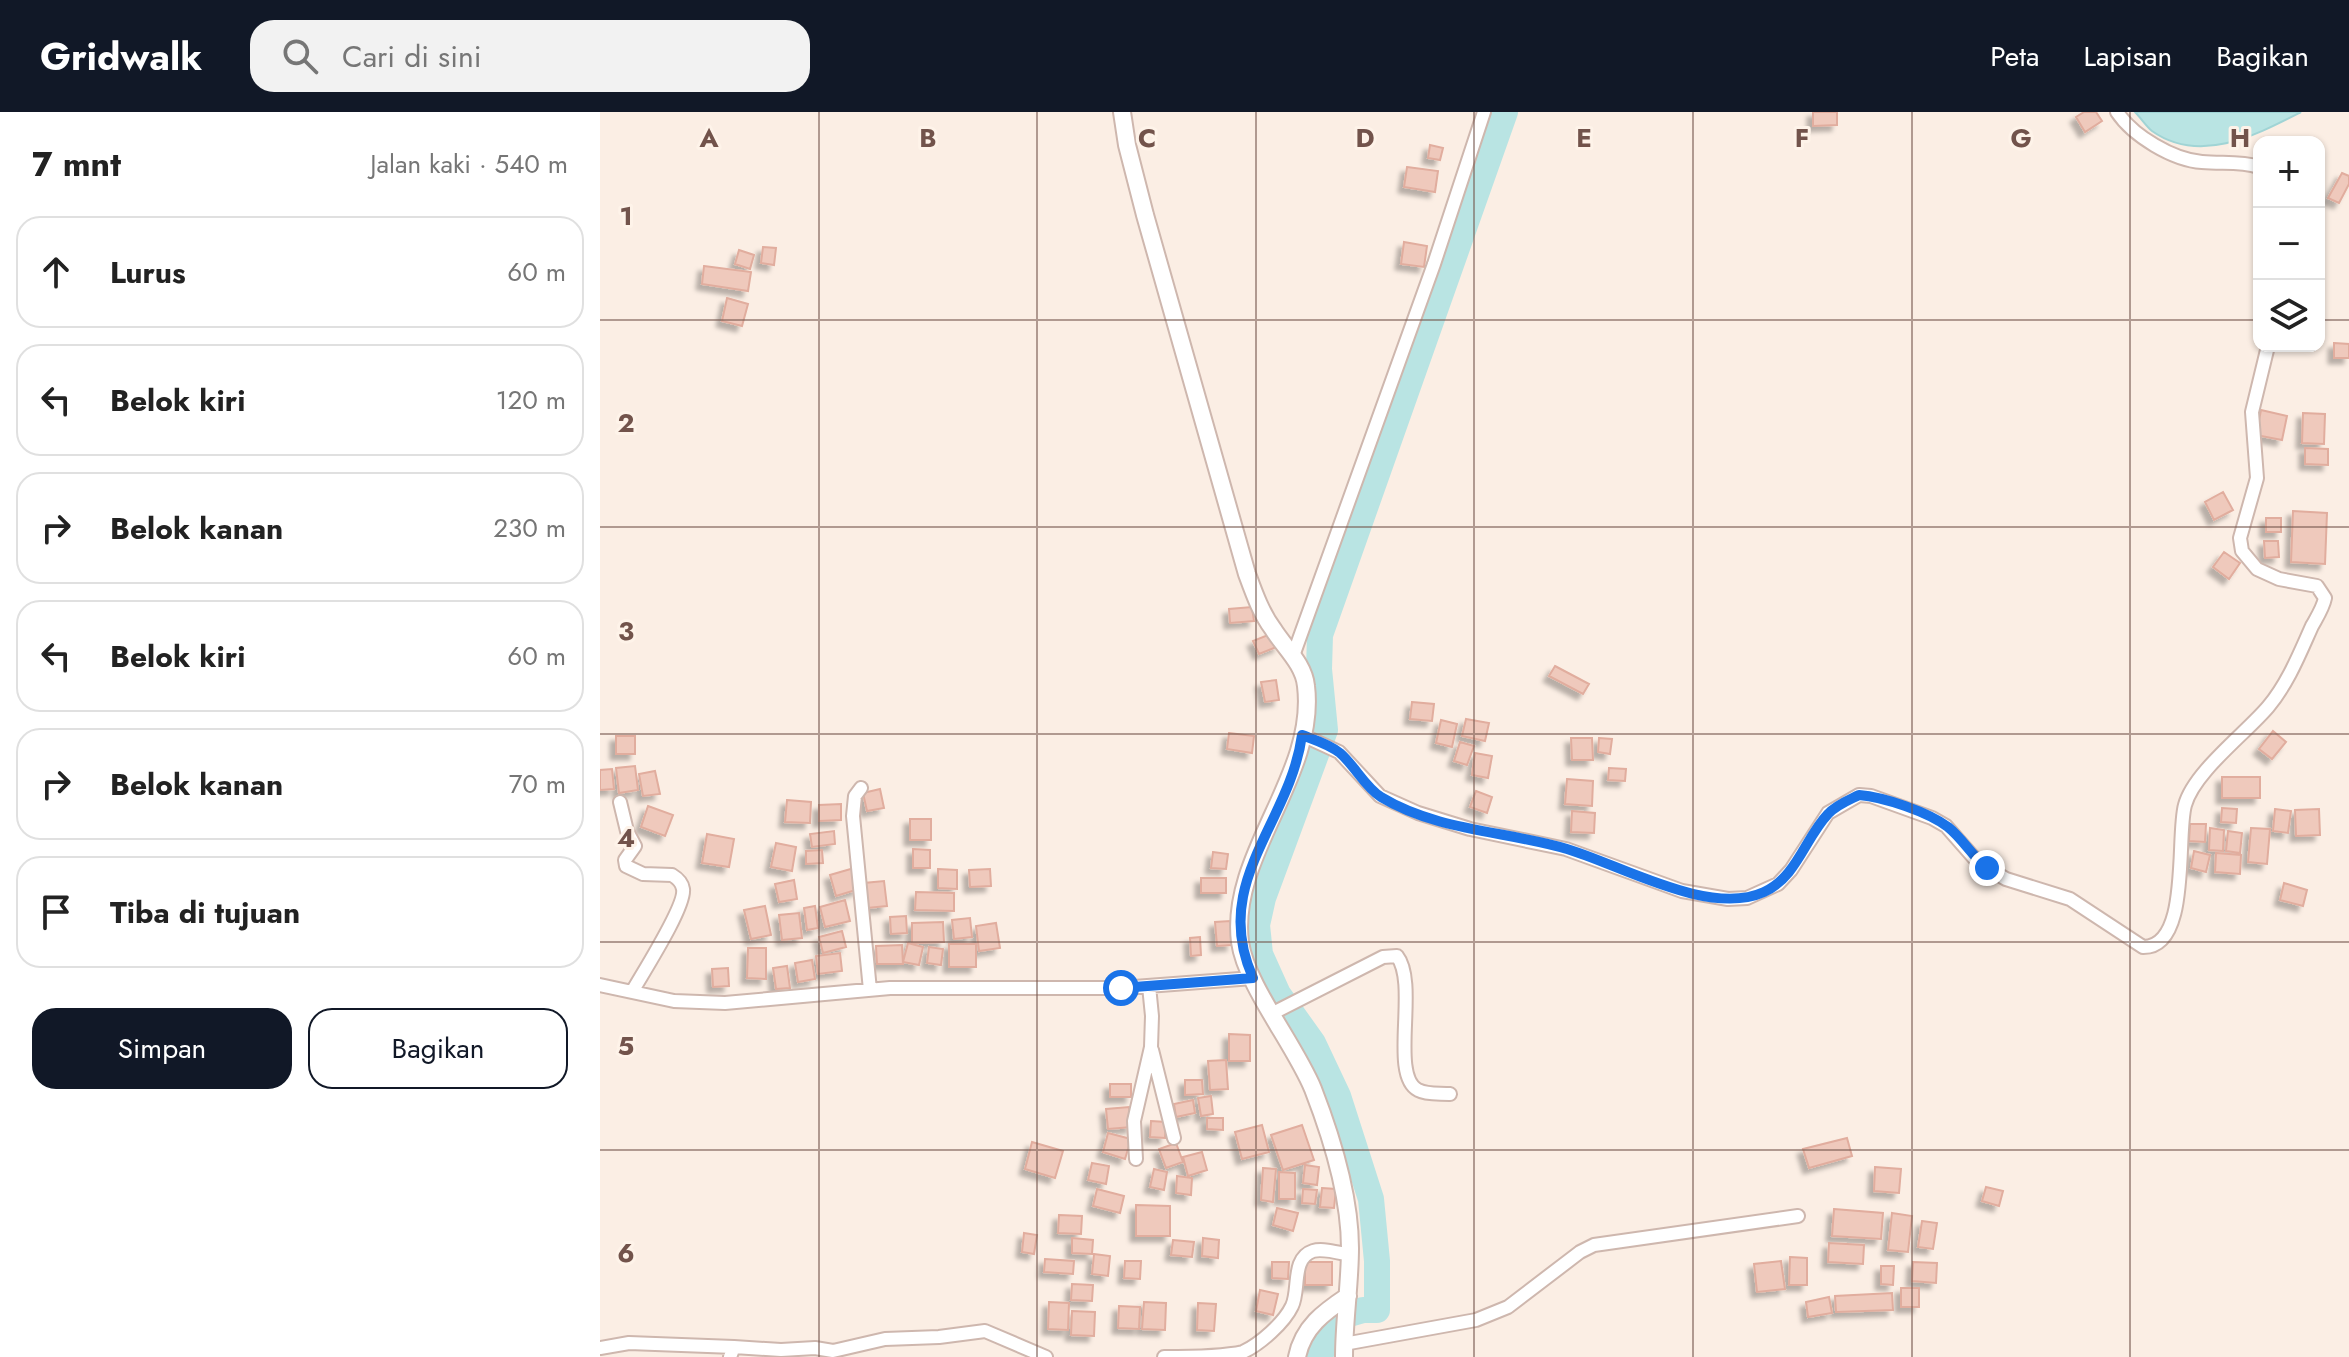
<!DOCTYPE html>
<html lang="id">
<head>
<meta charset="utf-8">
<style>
	body { margin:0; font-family:Jost,sans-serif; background:#f2f2f2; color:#222 }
	.controls { position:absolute; right:24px; top:24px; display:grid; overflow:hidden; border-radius:16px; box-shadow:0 2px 6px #0004 }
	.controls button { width:72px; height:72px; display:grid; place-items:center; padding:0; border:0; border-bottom:2px solid #e0e0e0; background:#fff; color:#222; font:40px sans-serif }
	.stop { position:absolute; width:24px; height:24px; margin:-18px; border:6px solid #1a73e8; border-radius:50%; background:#fff }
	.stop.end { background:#1a73e8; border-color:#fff; box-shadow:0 2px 8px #0008 }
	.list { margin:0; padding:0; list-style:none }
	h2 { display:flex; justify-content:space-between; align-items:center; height:104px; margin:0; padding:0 32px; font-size:34px }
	h2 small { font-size:26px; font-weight:400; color:#767676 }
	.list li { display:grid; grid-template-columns:52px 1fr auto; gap:24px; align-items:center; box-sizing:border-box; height:112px; margin:0 16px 16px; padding:0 16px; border:2px solid #e0e0e0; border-radius:24px }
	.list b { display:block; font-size:30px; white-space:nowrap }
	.list em { font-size:26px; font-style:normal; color:#767676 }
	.actions { display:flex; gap:16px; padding:24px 32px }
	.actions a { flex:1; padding:18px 0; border:2px solid #111827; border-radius:24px; text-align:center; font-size:28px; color:#111827 }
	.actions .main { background:#111827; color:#fff }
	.icon { flex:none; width:44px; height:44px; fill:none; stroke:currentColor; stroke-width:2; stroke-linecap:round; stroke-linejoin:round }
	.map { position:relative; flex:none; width:1749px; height:1245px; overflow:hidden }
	header { display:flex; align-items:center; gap:48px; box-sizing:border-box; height:112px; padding:0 40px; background:#111827; color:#fff }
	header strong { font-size:38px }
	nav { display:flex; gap:44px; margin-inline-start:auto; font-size:28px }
	.search { width:560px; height:72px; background:#f2f2f2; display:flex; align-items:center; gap:20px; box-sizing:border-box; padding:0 28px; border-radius:24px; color:#767676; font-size:30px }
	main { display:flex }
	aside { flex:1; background:#fff }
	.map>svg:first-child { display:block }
	.water { fill:#b9e4e3; stroke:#a0d4d5; stroke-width:2 }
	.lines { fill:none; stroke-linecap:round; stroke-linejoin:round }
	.river { stroke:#b9e4e3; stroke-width:26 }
	.building { fill:#efc9bc; stroke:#e1ad9e; stroke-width:2; filter:url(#shadow) }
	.minor-casing { stroke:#ceb7ae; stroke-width:16 }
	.tertiary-casing { stroke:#ceb7ae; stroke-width:20 }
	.minor { stroke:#fff; stroke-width:12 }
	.tertiary { stroke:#fff; stroke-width:16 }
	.route { stroke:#1a73e8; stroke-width:10 }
	.grid { fill:none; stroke:#72534b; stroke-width:2; stroke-opacity:0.55 }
	.grid-label { font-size:26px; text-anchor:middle; font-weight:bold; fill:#72534b; stroke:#fef3e9; stroke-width:6; stroke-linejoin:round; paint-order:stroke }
</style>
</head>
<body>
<header>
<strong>Gridwalk</strong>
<div class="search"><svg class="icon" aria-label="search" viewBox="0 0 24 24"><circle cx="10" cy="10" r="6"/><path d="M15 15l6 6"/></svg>Cari di sini</div>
<nav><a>Peta</a><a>Lapisan</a><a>Bagikan</a></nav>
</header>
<main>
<aside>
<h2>7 mnt<small>Jalan kaki · 540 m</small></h2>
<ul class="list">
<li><svg class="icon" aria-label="ahead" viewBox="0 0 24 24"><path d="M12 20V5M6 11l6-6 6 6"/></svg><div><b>Lurus</b></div><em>60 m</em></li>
<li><svg class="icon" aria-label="left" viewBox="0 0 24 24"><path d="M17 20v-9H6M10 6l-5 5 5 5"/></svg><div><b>Belok kiri</b></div><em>120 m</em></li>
<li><svg class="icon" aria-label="right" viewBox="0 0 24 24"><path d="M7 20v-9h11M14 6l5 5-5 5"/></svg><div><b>Belok kanan</b></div><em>230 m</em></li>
<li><svg class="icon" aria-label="left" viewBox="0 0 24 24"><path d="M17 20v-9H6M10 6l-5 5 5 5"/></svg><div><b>Belok kiri</b></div><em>60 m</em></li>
<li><svg class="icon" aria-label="right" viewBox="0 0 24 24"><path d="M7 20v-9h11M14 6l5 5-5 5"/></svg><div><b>Belok kanan</b></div><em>70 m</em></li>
<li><svg class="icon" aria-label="arrive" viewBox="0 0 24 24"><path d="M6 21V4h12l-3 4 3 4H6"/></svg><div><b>Tiba di tujuan</b></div></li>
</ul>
<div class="actions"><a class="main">Simpan</a><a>Bagikan</a></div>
</aside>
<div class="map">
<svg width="1749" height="1245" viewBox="0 0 1749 1245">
	<defs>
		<filter id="shadow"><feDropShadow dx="-5.5" dy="5.5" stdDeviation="2" flood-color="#0004"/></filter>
	</defs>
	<rect width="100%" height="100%" fill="#fbeee4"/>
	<path class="water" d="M1535 0H1701C1656 23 1600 53 1552 19 1546 14 1541 6 1535 0Z"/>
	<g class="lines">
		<path class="river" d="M720 1245 732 1207 763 1198H777V1149L771 1087 738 984 713 931 678 882 660 842 657 813 663 786 725 618 719 557 720 523 905 0"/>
	</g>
	<path class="building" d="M1213 0H1237V13L1213 14Z
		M1484 0H1496L1502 9 1485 20 1476 5Z
		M830 33 843 36 840 48 828 46Z
		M807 55 838 59 835 80 804 75Z
		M1742 61 1749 64V72L1739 91 1728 86Z
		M804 130 827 134 824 155 801 152Z
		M163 135 176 136 174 153 161 151Z
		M139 138 154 143 150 157 135 152Z
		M104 154 151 160 148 179 102 172Z
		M127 186 148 192 142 214 122 209Z
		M1734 231 1749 232V246H1734Z
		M1661 298 1687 304 1682 328 1656 323Z
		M1703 301 1725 302 1724 332 1702 331Z
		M1705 336 1728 337V353L1705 352Z
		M1623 380 1633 398 1614 408 1605 390Z
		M1693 399 1727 401 1725 452 1691 450Z
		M1666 406H1681V420H1666Z
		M1664 429H1678L1679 445 1665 446Z
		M1624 440 1640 451 1629 467 1613 455Z
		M652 495 654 509 630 511 629 497Z
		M673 521 679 534 659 542 653 529Z
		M955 554 989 572 983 582 949 564Z
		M676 568 679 588 665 590 661 570Z
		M812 590 834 592 832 609 810 607Z
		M866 607 889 611 885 629 862 624Z
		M841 608 857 612 852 635 836 631Z
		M1673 619 1686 630 1672 647 1659 637Z
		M629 621 654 624 652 641 627 637Z
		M16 624H35V642H16Z
		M971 626H992L993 648H972Z
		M999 626 1012 627 1010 642 998 640Z
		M860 630 874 634 867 653 854 649Z
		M875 641 892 644 888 666 872 663Z
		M35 654 38 678 19 681 16 656Z
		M1009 656 1026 657 1025 669 1008 668Z
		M12 657 14 677 0 678V658Z
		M55 659 60 682 43 684 39 662Z
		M1622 665H1660V686H1622Z
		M967 667 993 669 992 694 965 692Z
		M280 677 284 696 267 699 263 681Z
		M876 679 892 685 887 701 870 695Z
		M187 688 211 690 210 711 185 710Z
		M241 692V708L219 709V693Z
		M48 694 73 703 65 724 41 715Z
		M1622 696 1637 697 1636 711 1621 710Z
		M1675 697 1691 699 1688 721 1673 719Z
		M1719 697 1720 723 1696 724 1695 698Z
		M972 699 995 701 994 721 971 720Z
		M310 707H331V728H310Z
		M1590 712H1606L1605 730 1589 729Z
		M1610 716 1624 718 1623 739 1609 738Z
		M1651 716 1670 717 1667 752 1648 750Z
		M234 719 235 732 212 735 210 722Z
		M1628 719 1642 721 1640 741 1626 739Z
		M107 722 134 727 129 755 102 751Z
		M176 731 196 735 192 759 171 755Z
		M313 737 330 738V756H313Z
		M222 738 223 751 206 752V739Z
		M1594 739 1610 743 1606 760 1591 756Z
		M613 740 628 742 626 757 611 756Z
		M1616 741 1641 743 1640 762 1615 760Z
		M254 756 259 777 236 784 230 763Z
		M338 757 357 758V777L338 776Z
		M390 757 391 774 370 775 369 758Z
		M601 766H626V781H601Z
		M194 768 197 787 179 790 175 772Z
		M284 769 287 794 267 796 264 771Z
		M1684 771 1707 778 1703 794 1680 788Z
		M316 780 354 781V799L315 798Z
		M245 788 250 809 225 815 220 795Z
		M165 794 171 823 151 827 144 798Z
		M215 794 218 816 207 818 204 796Z
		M199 801 202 826 182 828 179 803Z
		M306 804 307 821 291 822 290 805Z
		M370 806 372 825 354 827 352 808Z
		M630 809 632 833 617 834 615 810Z
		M343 810 344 830 312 831V811Z
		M396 811 400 836 379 839 376 814Z
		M242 819 246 835 223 841 219 825Z
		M600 825 601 843 591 844 590 826Z
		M308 831 323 835 319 853 303 850Z
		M349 832H376V855H349Z
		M302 833 303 852H277L276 834Z
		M329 835 343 837 341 853 327 851Z
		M148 836H166V867L147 866Z
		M240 841 242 859 218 862 216 844Z
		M212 848 215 867 198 870 195 851Z
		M187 854 190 876 176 877 173 856Z
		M128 856 129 874 113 875 112 857Z
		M629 922 650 923V949H629Z
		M626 948 628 977 610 978 608 949Z
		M585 968H602L603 982 585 983Z
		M510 972H531V985H510Z
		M611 984 613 1002 601 1004 598 986Z
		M593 988 595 1001 576 1005 574 992Z
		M529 995 532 1015 508 1017 506 997Z
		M607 1006H623V1018L607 1017Z
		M551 1009 566 1010 565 1026 550 1025Z
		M662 1013 669 1040 642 1047 635 1020Z
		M702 1013 714 1048 683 1058 671 1023Z
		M508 1021 531 1027 525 1047 503 1040Z
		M1247 1026 1252 1044 1209 1056 1203 1037Z
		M432 1030 463 1039 455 1066 425 1057Z
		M576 1031 583 1050 566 1056 559 1037Z
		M602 1040 607 1058 588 1064 583 1045Z
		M492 1051 509 1054 506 1072 488 1068Z
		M705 1053 719 1055 717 1073 703 1071Z
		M1275 1055 1301 1057 1299 1081 1274 1079Z
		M663 1056 676 1057 673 1090 661 1088Z
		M554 1057 567 1060 564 1078 550 1075Z
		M679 1060 695 1061V1087H679Z
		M577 1064 592 1066 591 1083 576 1081Z
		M1386 1075 1403 1079 1399 1094 1382 1089Z
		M722 1076 736 1077 734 1096 720 1095Z
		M497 1077 524 1084 520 1101 493 1094Z
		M703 1077 717 1078 715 1092 702 1091Z
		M536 1093 570 1094V1124H536Z
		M677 1096 698 1101 693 1119 673 1113Z
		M1234 1097 1283 1101 1281 1127 1232 1124Z
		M1292 1101 1312 1104 1308 1140 1288 1138Z
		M459 1103 482 1104 481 1122 458 1121Z
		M1322 1109 1337 1111 1333 1137 1318 1135Z
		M424 1121 437 1123 434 1142 422 1140Z
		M472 1126 493 1128 492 1142 472 1141Z
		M603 1126 619 1128 618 1146 602 1144Z
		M573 1128 594 1130 592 1145 571 1143Z
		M1229 1131 1264 1133 1263 1152 1228 1150Z
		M494 1142 510 1144 508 1164 492 1162Z
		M1190 1145 1207 1146V1173H1189Z
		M445 1147 474 1149 473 1162 444 1160Z
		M525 1149H541L540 1167 524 1166Z
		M1181 1149 1185 1177 1157 1180 1154 1152Z
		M672 1150H689L688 1167 672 1166Z
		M705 1150H732V1173H705Z
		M1313 1150 1337 1151 1336 1171 1312 1169Z
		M1281 1154H1294L1293 1173 1281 1172Z
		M472 1172 493 1173 492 1189 471 1188Z
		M1301 1176H1319V1195H1301Z
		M660 1178 678 1182 673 1203 656 1199Z
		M1292 1181 1293 1198 1236 1200 1235 1184Z
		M1229 1185 1232 1201 1208 1205 1206 1190Z
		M449 1190 469 1191 468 1218 448 1217Z
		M544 1190 566 1191 565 1218 542 1217Z
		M598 1191 616 1192 614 1219 597 1218Z
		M519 1194 540 1195 539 1217 518 1216Z
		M472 1199 495 1200 494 1224 471 1223Z"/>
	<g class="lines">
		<defs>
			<path id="minor" d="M1517 0C1533 24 1573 48 1602 50 1622 52 1640 49 1659 55
				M693 544 834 152 884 0
				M702 623 739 640 780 684 818 701 870 717 966 737 1082 779 1128 787 1147 786 1178 772 1191 758 1228 701 1259 683 1271 684 1332 706 1346 714 1375 747 1387 756 1406 767 1470 787 1543 835C1591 836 1576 724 1585 693 1594 660 1645 622 1668 595 1688 571 1699 543 1712 514 1717 505 1723 496 1725 486L1717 474 1679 467 1657 457 1642 439 1640 426 1657 366 1652 300 1668 234
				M261 676 255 684 253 704 270 878
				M20 690 27 719 35 734 25 748 26 754 43 762 72 763C77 766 82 770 83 777 86 794 42 862 32 880
				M0 873 74 889 125 891 290 876H521L653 866
				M673 901 783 845 797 844C819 872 789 963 818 978 827 983 840 981 850 982
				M552 938 574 1026
				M536 1047 534 1009 551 935 552 904 549 874
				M744 1232 876 1208 908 1195 980 1140 994 1133 1198 1104
				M0 1236 29 1231 134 1235
				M130 1245 134 1235 181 1238 215 1236 233 1239 285 1227 339 1225 385 1219 446 1245
				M564 1245C588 1245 621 1245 643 1240 660 1232 684 1211 692 1194 700 1178 691 1146 713 1139 723 1136 740 1141 750 1143"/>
			<path id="tertiary" d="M522 0 527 33 545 103 647 462C654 481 661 501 673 517 684 535 704 552 706 574 717 664 629 742 640 830 646 873 695 933 713 977 732 1026 750 1083 750 1136 750 1172 744 1209 744 1245
				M697 1245C703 1215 724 1200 748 1184"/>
		</defs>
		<use href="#minor" class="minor-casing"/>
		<use href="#tertiary" class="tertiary-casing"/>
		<use href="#minor" class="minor"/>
		<use href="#tertiary" class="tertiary"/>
	</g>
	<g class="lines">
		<path class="route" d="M521 876 653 866C610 770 690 712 702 623 715 628 729 632 740 641 755 654 765 675 781 685 837 719 906 719 967 737 1021 753 1109 805 1164 780 1197 765 1205 726 1228 702 1236 693 1249 688 1259 683 1284 685 1328 700 1348 715 1363 727 1372 744 1387 756"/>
	</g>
	<path class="grid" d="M219 0V1245M437 0V1245M656 0V1245M874 0V1245M1093 0V1245M1312 0V1245M1530 0V1245M0 208H1659M1719 208H1749M0 415H1749M0 622H1749M0 830H1749M0 1038H1749"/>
	<g class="grid-label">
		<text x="109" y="35">A</text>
		<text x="328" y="35">B</text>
		<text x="547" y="35">C</text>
		<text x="765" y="35">D</text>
		<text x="984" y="35">E</text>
		<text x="1202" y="35">F</text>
		<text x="1421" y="35">G</text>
		<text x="1640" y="35">H</text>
		<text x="26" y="113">1</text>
		<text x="26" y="320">2</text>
		<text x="26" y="528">3</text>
		<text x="26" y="735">4</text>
		<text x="26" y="943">5</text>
		<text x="26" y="1150">6</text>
	</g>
</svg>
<div class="controls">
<button>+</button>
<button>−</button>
<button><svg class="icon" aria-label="layers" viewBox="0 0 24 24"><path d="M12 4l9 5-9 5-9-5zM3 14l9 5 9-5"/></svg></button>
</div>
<div class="stop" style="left:521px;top:876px"></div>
<div class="stop end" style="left:1387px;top:756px"></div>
</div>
</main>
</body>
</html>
